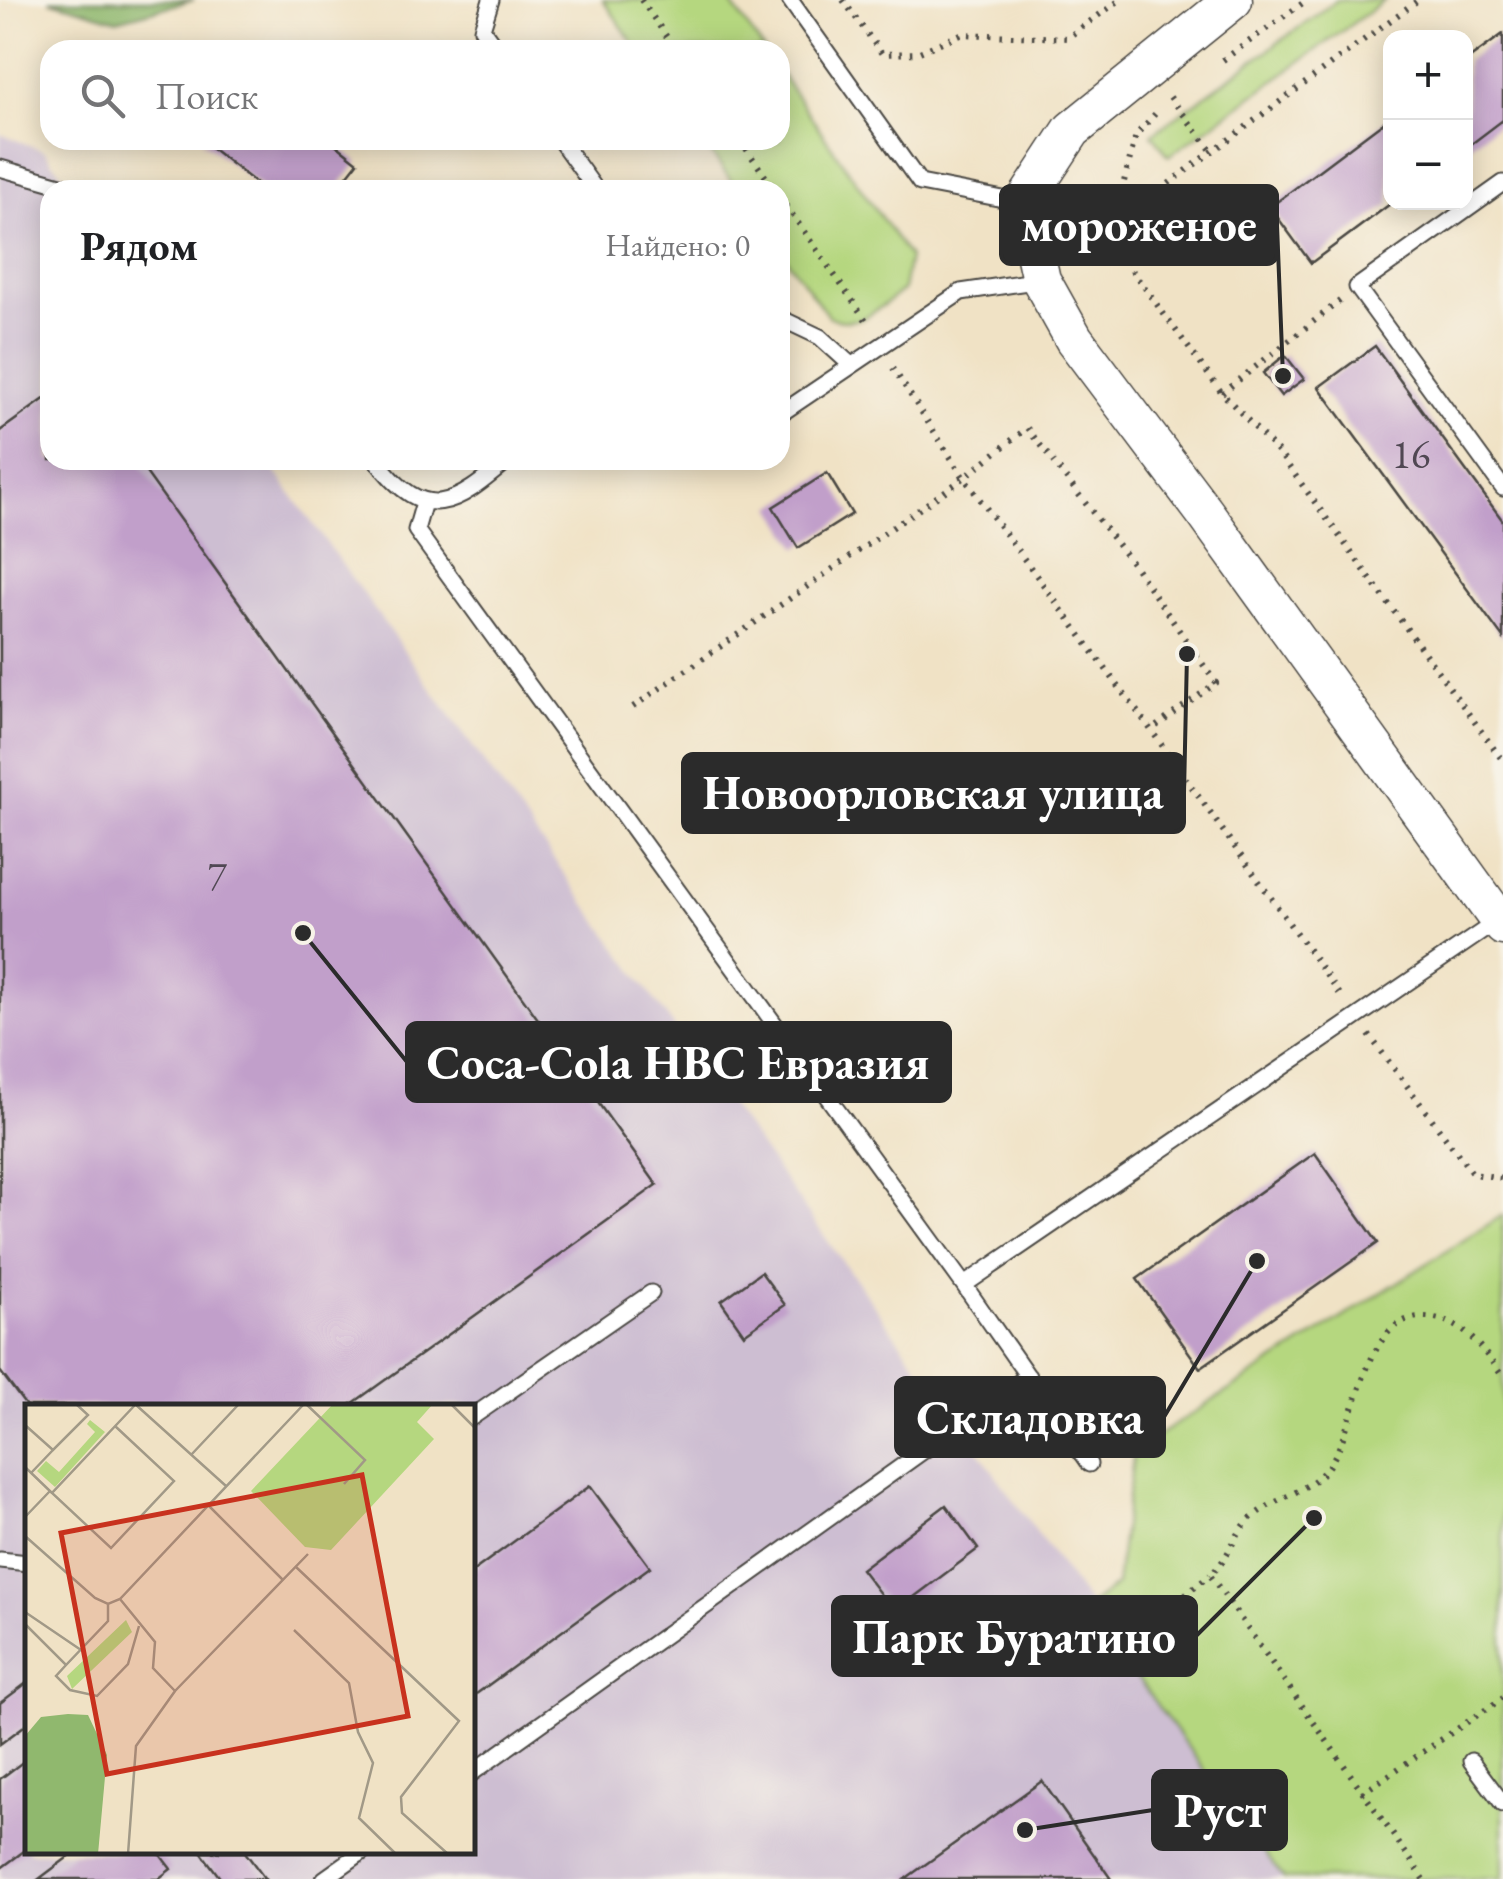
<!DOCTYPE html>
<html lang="ru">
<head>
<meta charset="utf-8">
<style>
	body { margin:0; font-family:"EB Garamond",serif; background:#f2f2f2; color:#202124 }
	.controls { position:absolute; right:30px; top:30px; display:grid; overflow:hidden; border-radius:20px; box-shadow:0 5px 25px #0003 }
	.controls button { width:90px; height:90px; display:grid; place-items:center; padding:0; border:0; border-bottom:2px solid #e0e0e0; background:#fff; color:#202124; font:50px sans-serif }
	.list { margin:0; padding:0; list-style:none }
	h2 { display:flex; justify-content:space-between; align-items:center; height:130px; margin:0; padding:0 40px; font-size:42px }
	h2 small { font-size:32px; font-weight:400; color:#757577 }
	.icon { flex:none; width:55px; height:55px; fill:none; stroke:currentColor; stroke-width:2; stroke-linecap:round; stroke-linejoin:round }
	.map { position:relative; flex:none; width:1503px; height:1879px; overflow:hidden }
	.search { position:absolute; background:#fff; box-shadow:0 5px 25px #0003; left:40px; top:40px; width:750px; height:110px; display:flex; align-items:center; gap:25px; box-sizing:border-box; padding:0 35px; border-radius:30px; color:#757577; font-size:38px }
	.panel { position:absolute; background:#fff; box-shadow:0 5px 25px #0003; left:40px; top:180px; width:750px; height:290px; border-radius:30px }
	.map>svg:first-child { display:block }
	.industrial { fill:#cdbed2; fill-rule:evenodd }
	.green { fill:#b5d77f; stroke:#708155; stroke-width:2.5 }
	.forest { fill:#90b86e; stroke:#5e724c; stroke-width:2.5 }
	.building { fill:#c19fca }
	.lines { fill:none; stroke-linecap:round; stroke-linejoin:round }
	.service-casing { stroke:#494642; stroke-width:19 }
	.tertiary-casing { stroke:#494642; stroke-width:41 }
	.path { stroke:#494642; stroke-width:6; stroke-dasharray:2.5 8; stroke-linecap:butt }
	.service { stroke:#fff; stroke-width:15 }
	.tertiary { stroke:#fff; stroke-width:38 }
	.labels { text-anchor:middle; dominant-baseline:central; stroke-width:8; stroke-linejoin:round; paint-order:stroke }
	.number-label { font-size:40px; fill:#504853 }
	.inset-road { fill:none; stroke:#a19987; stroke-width:2.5 }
	.view { fill:#c8321e; fill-opacity:0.15; stroke:#c8321e; stroke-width:5 }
	.inset-edge { fill:none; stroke:#2b2b2b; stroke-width:5 }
	.leader { fill:none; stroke:#2b2b2b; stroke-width:4 }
	.callout-dot { fill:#2b2b2b; stroke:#f7f3e8; stroke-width:4 }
	.callout { fill:#2b2b2b; stroke:#2b2b2b; stroke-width:4 }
	.callout-label { font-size:48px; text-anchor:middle; font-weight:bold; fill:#fff }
</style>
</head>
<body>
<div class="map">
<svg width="1503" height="1879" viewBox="0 0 1503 1879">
	<rect width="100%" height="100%" fill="#f7f3e8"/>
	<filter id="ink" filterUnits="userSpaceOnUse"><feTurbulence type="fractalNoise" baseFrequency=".01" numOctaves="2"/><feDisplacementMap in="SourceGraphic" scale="20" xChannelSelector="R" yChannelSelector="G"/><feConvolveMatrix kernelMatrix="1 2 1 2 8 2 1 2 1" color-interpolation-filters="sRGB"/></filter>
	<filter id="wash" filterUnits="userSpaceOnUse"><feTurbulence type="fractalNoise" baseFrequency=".0048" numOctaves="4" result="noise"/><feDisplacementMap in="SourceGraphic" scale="40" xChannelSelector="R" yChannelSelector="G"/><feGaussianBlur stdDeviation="2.25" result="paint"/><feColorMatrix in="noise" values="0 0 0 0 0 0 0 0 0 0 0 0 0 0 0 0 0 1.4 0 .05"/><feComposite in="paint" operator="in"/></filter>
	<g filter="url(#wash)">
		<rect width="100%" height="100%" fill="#f0e2c5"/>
		<path class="industrial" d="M0 134 45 151 73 190H50V460H267L1286 1879H0ZM28 1406H472V1852H28Z"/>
		<path class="green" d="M603 0H729L764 50H638Z
			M1337 0H1385L1169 156 1152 134Z
			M780 73 909 257 903 290C880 307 857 332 828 316L780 250V190H738L702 140H780Z
			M1503 1215V1879H1284L1086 1608 1116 1585 1134 1451Z"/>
		<path class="forest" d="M49 0H194L117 20Z"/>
		<g id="blocks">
			<path class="building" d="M1503 34V120L1466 148V61Z
				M1390 117V204L1311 263 1270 207Z
				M201 140H330L358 162 336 190H265Z
				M1375 346 1503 521V638L1319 387Z
				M1285 355 1304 379 1281 396 1263 373Z
				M50 395V460H137L657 1185 349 1406H26L0 1371V431Z
				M827 473 852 514 798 548 773 507Z
				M1315 1153 1378 1243 1200 1368 1137 1279Z
				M761 1272 785 1305 744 1334 721 1301Z
				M590 1486 650 1567 472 1697V1572Z
				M946 1505 978 1549 894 1612 861 1569Z
				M28 1682V1723L0 1744V1703Z
				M28 1758V1848L0 1869V1779Z
				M1042 1781 1111 1879H905Z
				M75 1852H158L171 1869 158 1879H39Z
				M201 1852H245L265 1879H221Z"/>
		</g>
	</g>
	<g filter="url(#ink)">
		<use href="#blocks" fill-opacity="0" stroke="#494642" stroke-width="2.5"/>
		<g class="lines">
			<defs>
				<path id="service" d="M491 0 482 29 497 50
					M790 0 920 183 1024 203
					M560 140 596 190
					M0 168 78 190
					M1503 183 1357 287 1503 488
					M780 318 820 337 851 365
					M780 414 961 292 1041 280
					M376 460C426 526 455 505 508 460
					M424 502 416 530 964 1285 1089 1464
					M964 1285 1499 920
					M472 1417 651 1293
					M0 1560 28 1563
					M1471 1761 1503 1804
					M472 1773 1028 1376
					M324 1879 362 1852"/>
				<path id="tertiary" d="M1233 0 1072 130 1024 203 1041 280 1074 339 1205 513 1503 926"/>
			</defs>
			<use href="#service" class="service-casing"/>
			<use href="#tertiary" class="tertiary-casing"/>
			<path class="path" d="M641 0 676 50
				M843 0 882 54 917 53 961 34 1067 38 1120 0
				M1223 60 1307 0
				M1170 97 1211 150
				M1155 114 1136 135 1119 201 1117 221 1133 272 1222 393 1279 453 1503 761
				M740 140 775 190
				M780 197 870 326
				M1118 221 1418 0
				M893 368 964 478 1151 730 1344 1000
				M1222 393 1341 300
				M633 707 964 478 1027 428 1135 567 1216 683 1151 730
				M1369 1035 1473 1174 1503 1178
				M1177 1602 1210 1575
				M1362 1793 1503 1698
				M1424 1879 1210 1575C1229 1559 1232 1538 1249 1520 1273 1497 1309 1494 1330 1464 1357 1426 1363 1318 1421 1317 1461 1316 1481 1347 1503 1377"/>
			<use href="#service" class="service"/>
			<use href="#tertiary" class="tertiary"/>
		</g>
	</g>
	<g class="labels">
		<g class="number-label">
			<text x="1411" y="454">16</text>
			<text x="217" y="876">7</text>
		</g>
	</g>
	<g transform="translate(25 1404)">
		<rect width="450" height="450" fill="#f0e2c5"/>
		<path d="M308 0H408L392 18 409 35 306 146 280 143 226 87ZM65 16 80 28 30 83 12 67 21 57 34 68 70 28 62 20ZM101 216 107 228 47 285 42 272Z" fill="#b5d77f"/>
		<path d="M43 310 63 311 82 351 73 450H0V332L16 313Z" fill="#90b86e"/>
		<path class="inset-road" d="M110 0 201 82M281 0 340 56 319 80M426 0 450 24M0 21 28 46 63 11 51 0M90 22 149 77 86 144 27 89 111 0M166 51 214 0M0 63 27 89M6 69 28 46M183 101 258 176M0 113 25 87M0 132 70 194 83 200 95 195 279 0M271 163 434 317 376 393 377 409 423 450M95 195 130 238 128 264 150 287 111 342 103 450M0 208 56 246M0 220 41 261 83 217V200M269 226 324 279 333 328 348 359 334 414 371 450M41 261 31 272 45 286 72 292 103 260 114 222M150 287 283 150"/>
		<path class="view" d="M337 71 383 312 82 370 36 129Z"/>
		<rect width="450" height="450" class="inset-edge"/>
	</g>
	<path class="leader" d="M1283 376L1277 225M1187 654L1184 793M303 933L407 1062M1257 1261L1164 1417M1314 1518L1196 1636M1025 1830L1153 1810"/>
	<g class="callout-dot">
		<circle cx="1283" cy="376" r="10"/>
		<circle cx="1187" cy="654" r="10"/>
		<circle cx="303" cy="933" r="10"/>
		<circle cx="1257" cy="1261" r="10"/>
		<circle cx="1314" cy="1518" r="10"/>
		<circle cx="1025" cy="1830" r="10"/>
	</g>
	<g class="callout">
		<rect x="1001" y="186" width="276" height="78" rx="10"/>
		<rect x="683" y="754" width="501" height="78" rx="10"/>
		<rect x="407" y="1023" width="543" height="78" rx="10"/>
		<rect x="896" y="1378" width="268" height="78" rx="10"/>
		<rect x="833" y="1597" width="363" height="78" rx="10"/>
		<rect x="1153" y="1771" width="133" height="78" rx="10"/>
	</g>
	<g class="callout-label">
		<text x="1139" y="241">мороженое</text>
		<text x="933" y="809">Новоорловская улица</text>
		<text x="678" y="1079">Coca-Cola HBC Евразия</text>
		<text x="1030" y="1434">Складовка</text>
		<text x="1014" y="1653">Парк Буратино</text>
		<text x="1220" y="1827">Руст</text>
	</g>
</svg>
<div class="controls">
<button>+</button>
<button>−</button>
</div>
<div class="search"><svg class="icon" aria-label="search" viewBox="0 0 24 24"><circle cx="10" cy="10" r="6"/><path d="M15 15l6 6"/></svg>Поиск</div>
<section class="panel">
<h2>Рядом<small>Найдено: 0</small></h2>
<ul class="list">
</ul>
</section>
</div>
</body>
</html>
